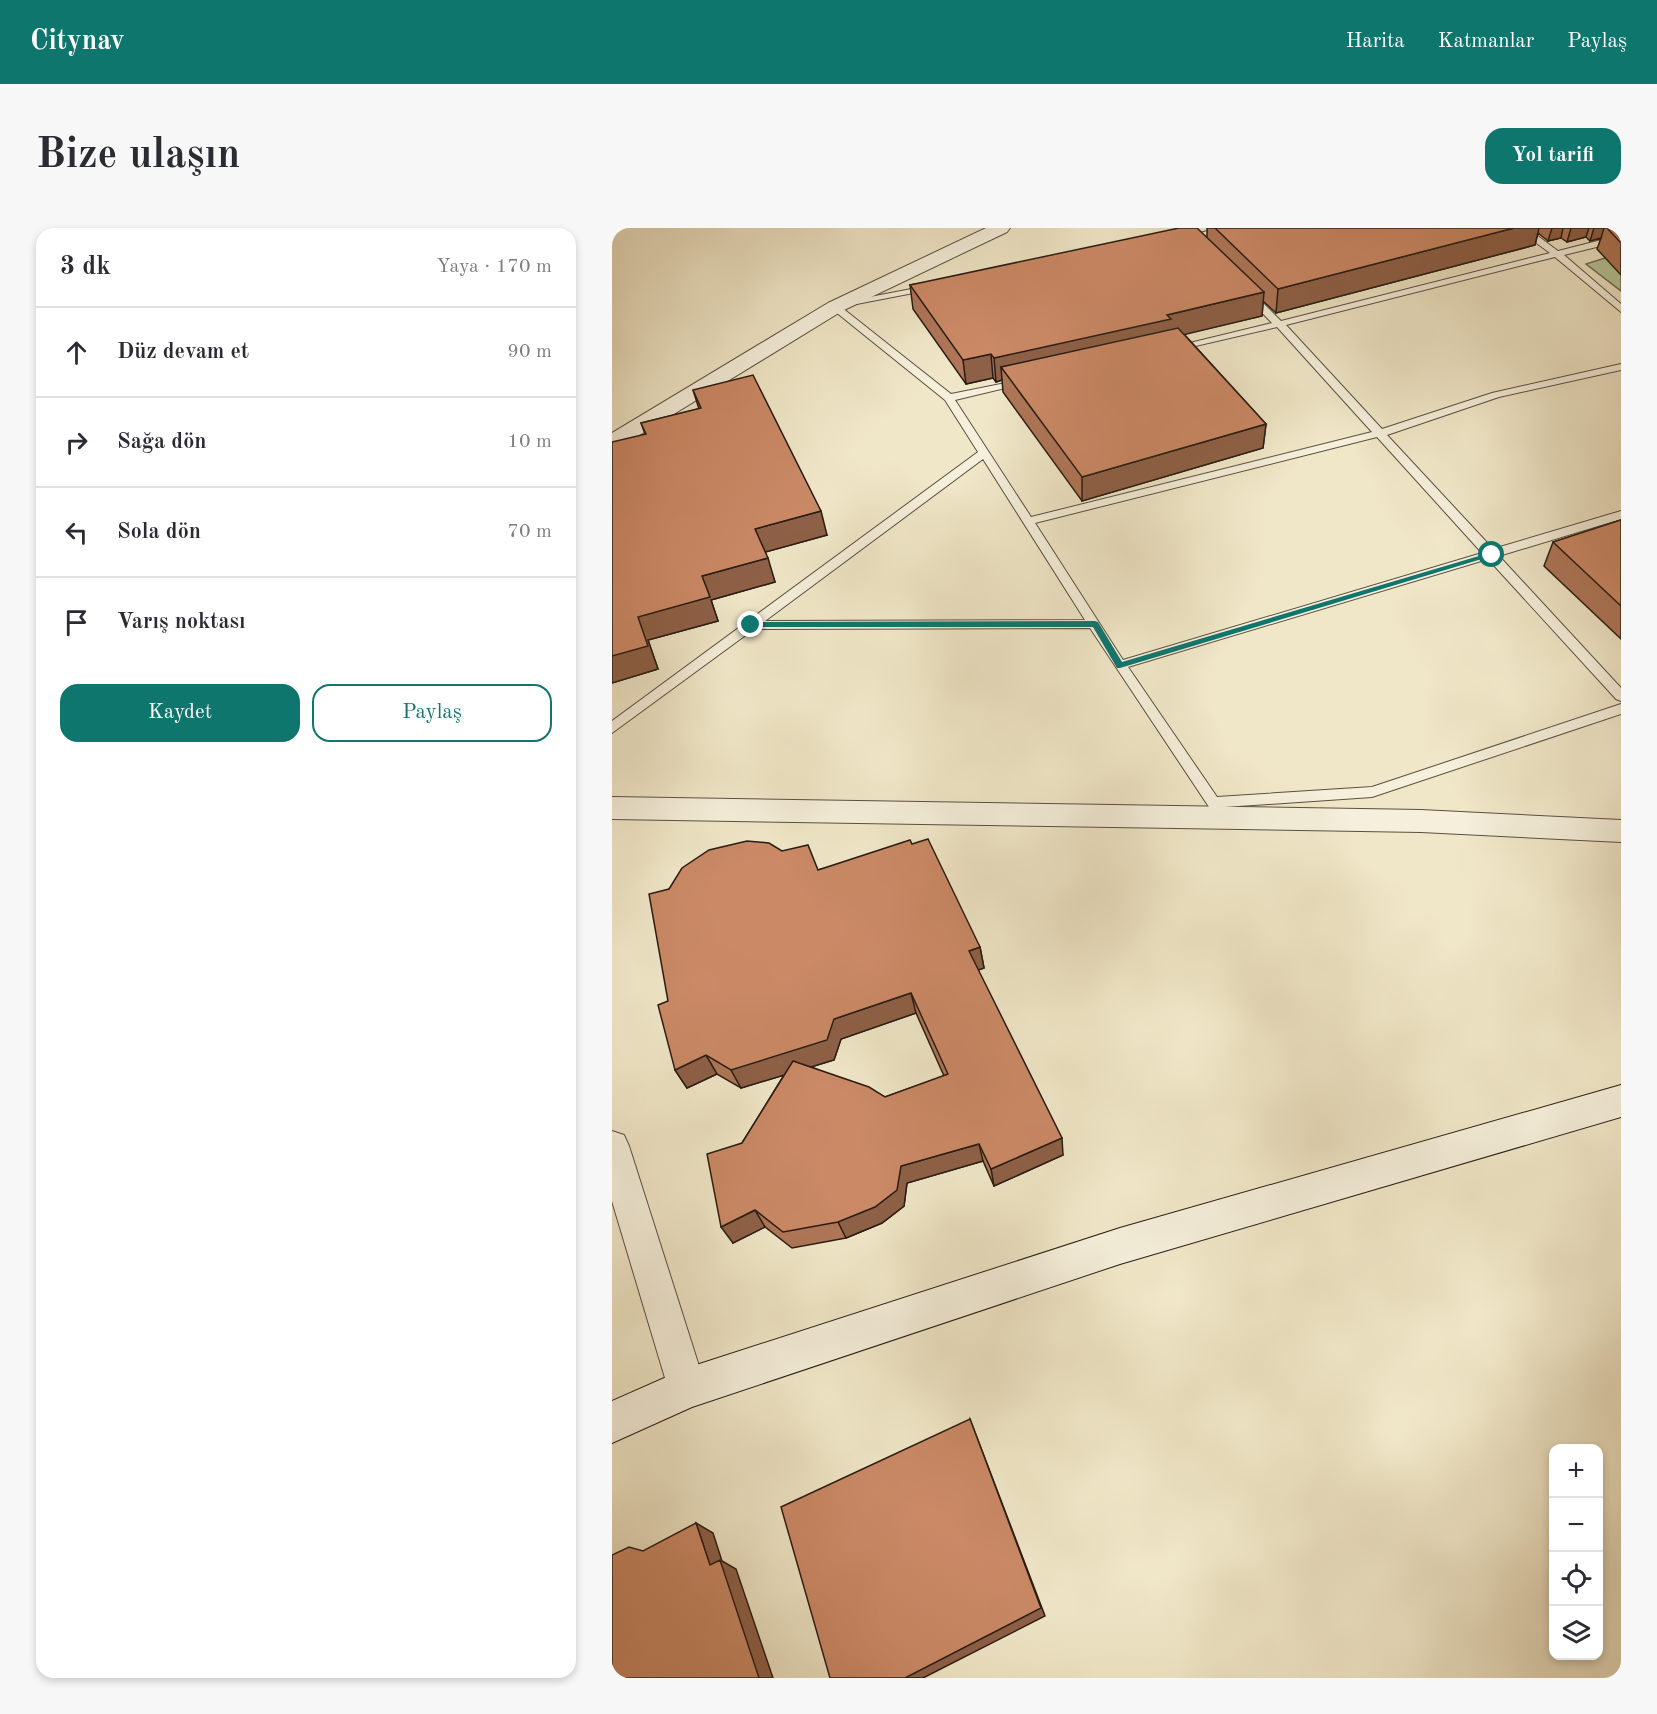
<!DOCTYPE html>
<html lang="tr">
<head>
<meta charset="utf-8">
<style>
	body { margin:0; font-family:"Old Standard TT",serif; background:#f7f7f7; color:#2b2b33 }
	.controls { position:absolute; right:18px; bottom:18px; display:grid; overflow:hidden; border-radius:12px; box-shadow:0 3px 9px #0003 }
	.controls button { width:54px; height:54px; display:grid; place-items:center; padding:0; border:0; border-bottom:2px solid #e1e1e2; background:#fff; color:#2b2b33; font:30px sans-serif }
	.stop { position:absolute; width:18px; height:18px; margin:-14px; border:4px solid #0f766e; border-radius:50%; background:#fff }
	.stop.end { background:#0f766e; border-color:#fff; box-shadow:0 2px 6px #0008 }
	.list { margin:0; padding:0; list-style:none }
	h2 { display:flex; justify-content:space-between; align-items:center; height:78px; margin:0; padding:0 24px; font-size:26px }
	h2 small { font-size:20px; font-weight:400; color:#7c7c81 }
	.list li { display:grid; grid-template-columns:39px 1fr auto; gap:18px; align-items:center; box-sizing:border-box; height:90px; padding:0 24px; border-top:2px solid #e1e1e2 }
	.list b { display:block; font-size:22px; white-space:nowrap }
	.list em { font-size:20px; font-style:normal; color:#7c7c81 }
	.actions { display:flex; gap:12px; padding:18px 24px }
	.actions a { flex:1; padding:14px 0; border:2px solid #0f766e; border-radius:18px; text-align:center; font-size:21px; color:#0f766e }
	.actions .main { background:#0f766e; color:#fff }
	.icon { flex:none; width:33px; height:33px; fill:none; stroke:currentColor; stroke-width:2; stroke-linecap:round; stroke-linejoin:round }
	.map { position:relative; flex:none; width:1009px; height:1450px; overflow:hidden; border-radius:18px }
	header { display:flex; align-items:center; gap:36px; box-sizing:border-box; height:84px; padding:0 30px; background:#0f766e; color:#fff }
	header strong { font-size:28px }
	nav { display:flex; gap:33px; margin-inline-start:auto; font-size:21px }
	.intro { display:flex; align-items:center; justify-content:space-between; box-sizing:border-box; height:144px; padding:0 36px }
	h1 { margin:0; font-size:42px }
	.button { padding:15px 27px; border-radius:18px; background:#0f766e; color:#fff; font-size:21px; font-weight:700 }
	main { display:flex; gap:36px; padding:0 36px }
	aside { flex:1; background:#fff; border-radius:18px; box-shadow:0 3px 9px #0003 }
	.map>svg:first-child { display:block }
	.green { fill:#b6c699; stroke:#707156; stroke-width:1.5 }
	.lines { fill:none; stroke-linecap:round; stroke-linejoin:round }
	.lane-casing { stroke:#5b4f41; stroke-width:2 }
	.street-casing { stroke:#5b4f41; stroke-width:2 }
	.secondary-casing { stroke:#291c14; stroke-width:2 }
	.lane { fill:#f5efdb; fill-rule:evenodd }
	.street { fill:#f5efdb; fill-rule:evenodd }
	.secondary { fill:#f5efdb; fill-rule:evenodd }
	.wall { fill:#af7658; stroke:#291c14; stroke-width:1.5; fill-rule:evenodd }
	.shaded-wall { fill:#8e6047; stroke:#291c14; stroke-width:1.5 }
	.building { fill:#cb8966; stroke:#291c14; stroke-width:1.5 }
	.route { fill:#0f766e }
</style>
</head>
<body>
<header>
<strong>Citynav</strong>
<nav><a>Harita</a><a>Katmanlar</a><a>Paylaş</a></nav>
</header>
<div class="intro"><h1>Bize ulaşın</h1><a class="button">Yol tarifi</a></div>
<main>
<aside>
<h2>3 dk<small>Yaya · 170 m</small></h2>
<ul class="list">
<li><svg class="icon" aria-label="ahead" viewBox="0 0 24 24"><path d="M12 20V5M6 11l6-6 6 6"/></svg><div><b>Düz devam et</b></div><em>90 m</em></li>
<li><svg class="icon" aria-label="right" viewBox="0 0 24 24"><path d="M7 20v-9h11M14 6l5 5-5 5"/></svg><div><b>Sağa dön</b></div><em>10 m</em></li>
<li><svg class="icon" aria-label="left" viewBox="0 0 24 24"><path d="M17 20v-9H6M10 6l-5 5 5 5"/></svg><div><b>Sola dön</b></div><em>70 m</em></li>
<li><svg class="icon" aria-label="arrive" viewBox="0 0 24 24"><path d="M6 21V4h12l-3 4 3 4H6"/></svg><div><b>Varış noktası</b></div></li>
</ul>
<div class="actions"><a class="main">Kaydet</a><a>Paylaş</a></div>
</aside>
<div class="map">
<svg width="1009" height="1450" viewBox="0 0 1009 1450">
	<rect width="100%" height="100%" fill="#f0e7c8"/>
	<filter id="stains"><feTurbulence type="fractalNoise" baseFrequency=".00333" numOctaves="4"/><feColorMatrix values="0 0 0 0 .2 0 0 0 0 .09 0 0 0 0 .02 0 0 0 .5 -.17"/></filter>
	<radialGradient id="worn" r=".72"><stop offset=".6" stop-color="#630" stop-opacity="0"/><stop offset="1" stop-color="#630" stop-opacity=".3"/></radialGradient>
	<path class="green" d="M1009 25V63L974 36Z"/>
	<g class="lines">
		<defs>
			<path id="lane" d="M585 0H602L570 9 565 6Z
				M904 0H915L946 23 1009 7V13L952 27 1009 76V84L943 29 674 97 770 201 880 165 1009 136V142L887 169 775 207 881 321 1009 283V291L887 328 1009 460V473L1004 471 876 331 516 439 605 569 760 559 1009 476V486L760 569 612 579 619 590 612 595 607 594 478 400 142 401 0 505V493L366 224 333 172 220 81V77L228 78 229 75 232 74 320 57V61L317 62 229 79 339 166 414 151V155L343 172 419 289 760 204 665 99 562 123 557 120 660 95 634 68V64H640L669 93 938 25ZM765 209 870 325 511 432 423 295ZM371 231 473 392 153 393Z"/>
			<path id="street" d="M374 0H398L395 4 230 83 8 219 0 220V205L216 75Z
				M0 569 809 582 1009 592V614L809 604 0 591Z
				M0 903 12 907 17 918 94 1160 88 1173 75 1179 62 1173 56 1160 0 973Z"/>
			<path id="secondary" d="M1009 857V889L508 1036 80 1179 0 1215V1173L75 1140 508 1000Z"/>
		</defs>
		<use href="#lane" class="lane-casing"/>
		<use href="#street" class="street-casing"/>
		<use href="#secondary" class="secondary-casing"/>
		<use href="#lane" class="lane"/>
		<use href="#street" class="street"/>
		<use href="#secondary" class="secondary"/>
	</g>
	<path class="wall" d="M595 0H1009V47L985 21 989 10 978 13 974 9 955 14 949 10 936 13 926 5 923 17 664 85 651 73 650 88 572 106 654 196 651 220 470 273 391 164 390 152 384 154 381 150 354 156 301 81 298 57 595 10Z
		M81 162 215 307 153 324 163 354 99 372 106 393 36 412 46 441 0 455 33 206 29 195 87 181Z
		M1009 292V411L932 338 941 314Z
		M300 616 368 719 372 740 366 742 451 927 382 958 371 933 295 955 292 978 270 995 234 1010 180 1020 153 999 121 1015 130 915 172 847 129 860 105 846 75 860 63 842 56 773 57 661 170 623 206 642ZM304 785 332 848 273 869 199 839 222 832 229 811Z"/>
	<path class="shaded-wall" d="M902 0H927L923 17 664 85 666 61Z
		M940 0H951L949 10 936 13Z
		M959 0H977L974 9 955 14Z
		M982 0H992L989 10 978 13Z
		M652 64 650 88 558 110 389 139 390 152 384 154 382 130 555 87Z
		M379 126 381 150 354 156 351 132Z
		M654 196 651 220 470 273V249Z
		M209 283 215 307 150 325 143 301Z
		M156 330 163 354 99 372 106 393 36 412 46 441 0 455V428L26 389 90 348Z
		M368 719 372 740 361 744 357 723Z
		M299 765 304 785 229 811 222 832 129 860 119 842 222 791Z
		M94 827 105 846 75 860 63 842Z
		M450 910 451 927 382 958 379 941Z
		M367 916 371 933 295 955 292 978 270 995 234 1010 226 994 289 938Z
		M143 982 153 999 121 1015 109 999Z
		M358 1191 433 1388 311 1450H293Z
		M84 1295 101 1305 110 1333 124 1341 161 1450H147L98 1337Z"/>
	<path class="building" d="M567 0H585L652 64 555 87 559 91 382 130 379 126 351 132 298 57Z
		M603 0H902L666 61Z
		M995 0H1009V15Z
		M566 100 654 196 470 249 389 139Z
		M141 147 209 283 143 301 156 330 90 348 98 369 26 389 36 418 0 428V214L34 206 29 195 89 180 81 162Z
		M1009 292V378L941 314Z
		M316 611 368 719 357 723 450 910 379 941 367 916 289 938 285 962 263 979 226 994 171 1004 143 982 109 999 95 926 130 915 181 833 257 859 273 869 336 846 299 765 222 791 215 812 119 842 94 827 63 842 46 777 56 773 37 666 57 661 70 640 97 622 135 613 157 615 170 623 196 617 206 642 298 612 300 616Z
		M358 1191 429 1380 293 1450H218L169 1279Z
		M84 1295 98 1337 108 1332 147 1450H0V1327L17 1319 31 1323Z"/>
	<path class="route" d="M877 325 883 327 508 440H505L481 399H139L135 397 139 394 483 393 486 394 510 434Z"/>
	<rect width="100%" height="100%" filter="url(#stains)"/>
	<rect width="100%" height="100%" fill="url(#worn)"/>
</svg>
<div class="controls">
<button>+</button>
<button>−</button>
<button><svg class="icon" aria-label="locate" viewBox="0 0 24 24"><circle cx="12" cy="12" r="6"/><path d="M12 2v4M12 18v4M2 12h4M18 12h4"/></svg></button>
<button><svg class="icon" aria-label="layers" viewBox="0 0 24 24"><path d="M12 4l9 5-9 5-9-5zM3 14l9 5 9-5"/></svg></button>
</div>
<div class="stop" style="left:880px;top:327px"></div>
<div class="stop end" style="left:139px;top:397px"></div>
</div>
</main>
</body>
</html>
